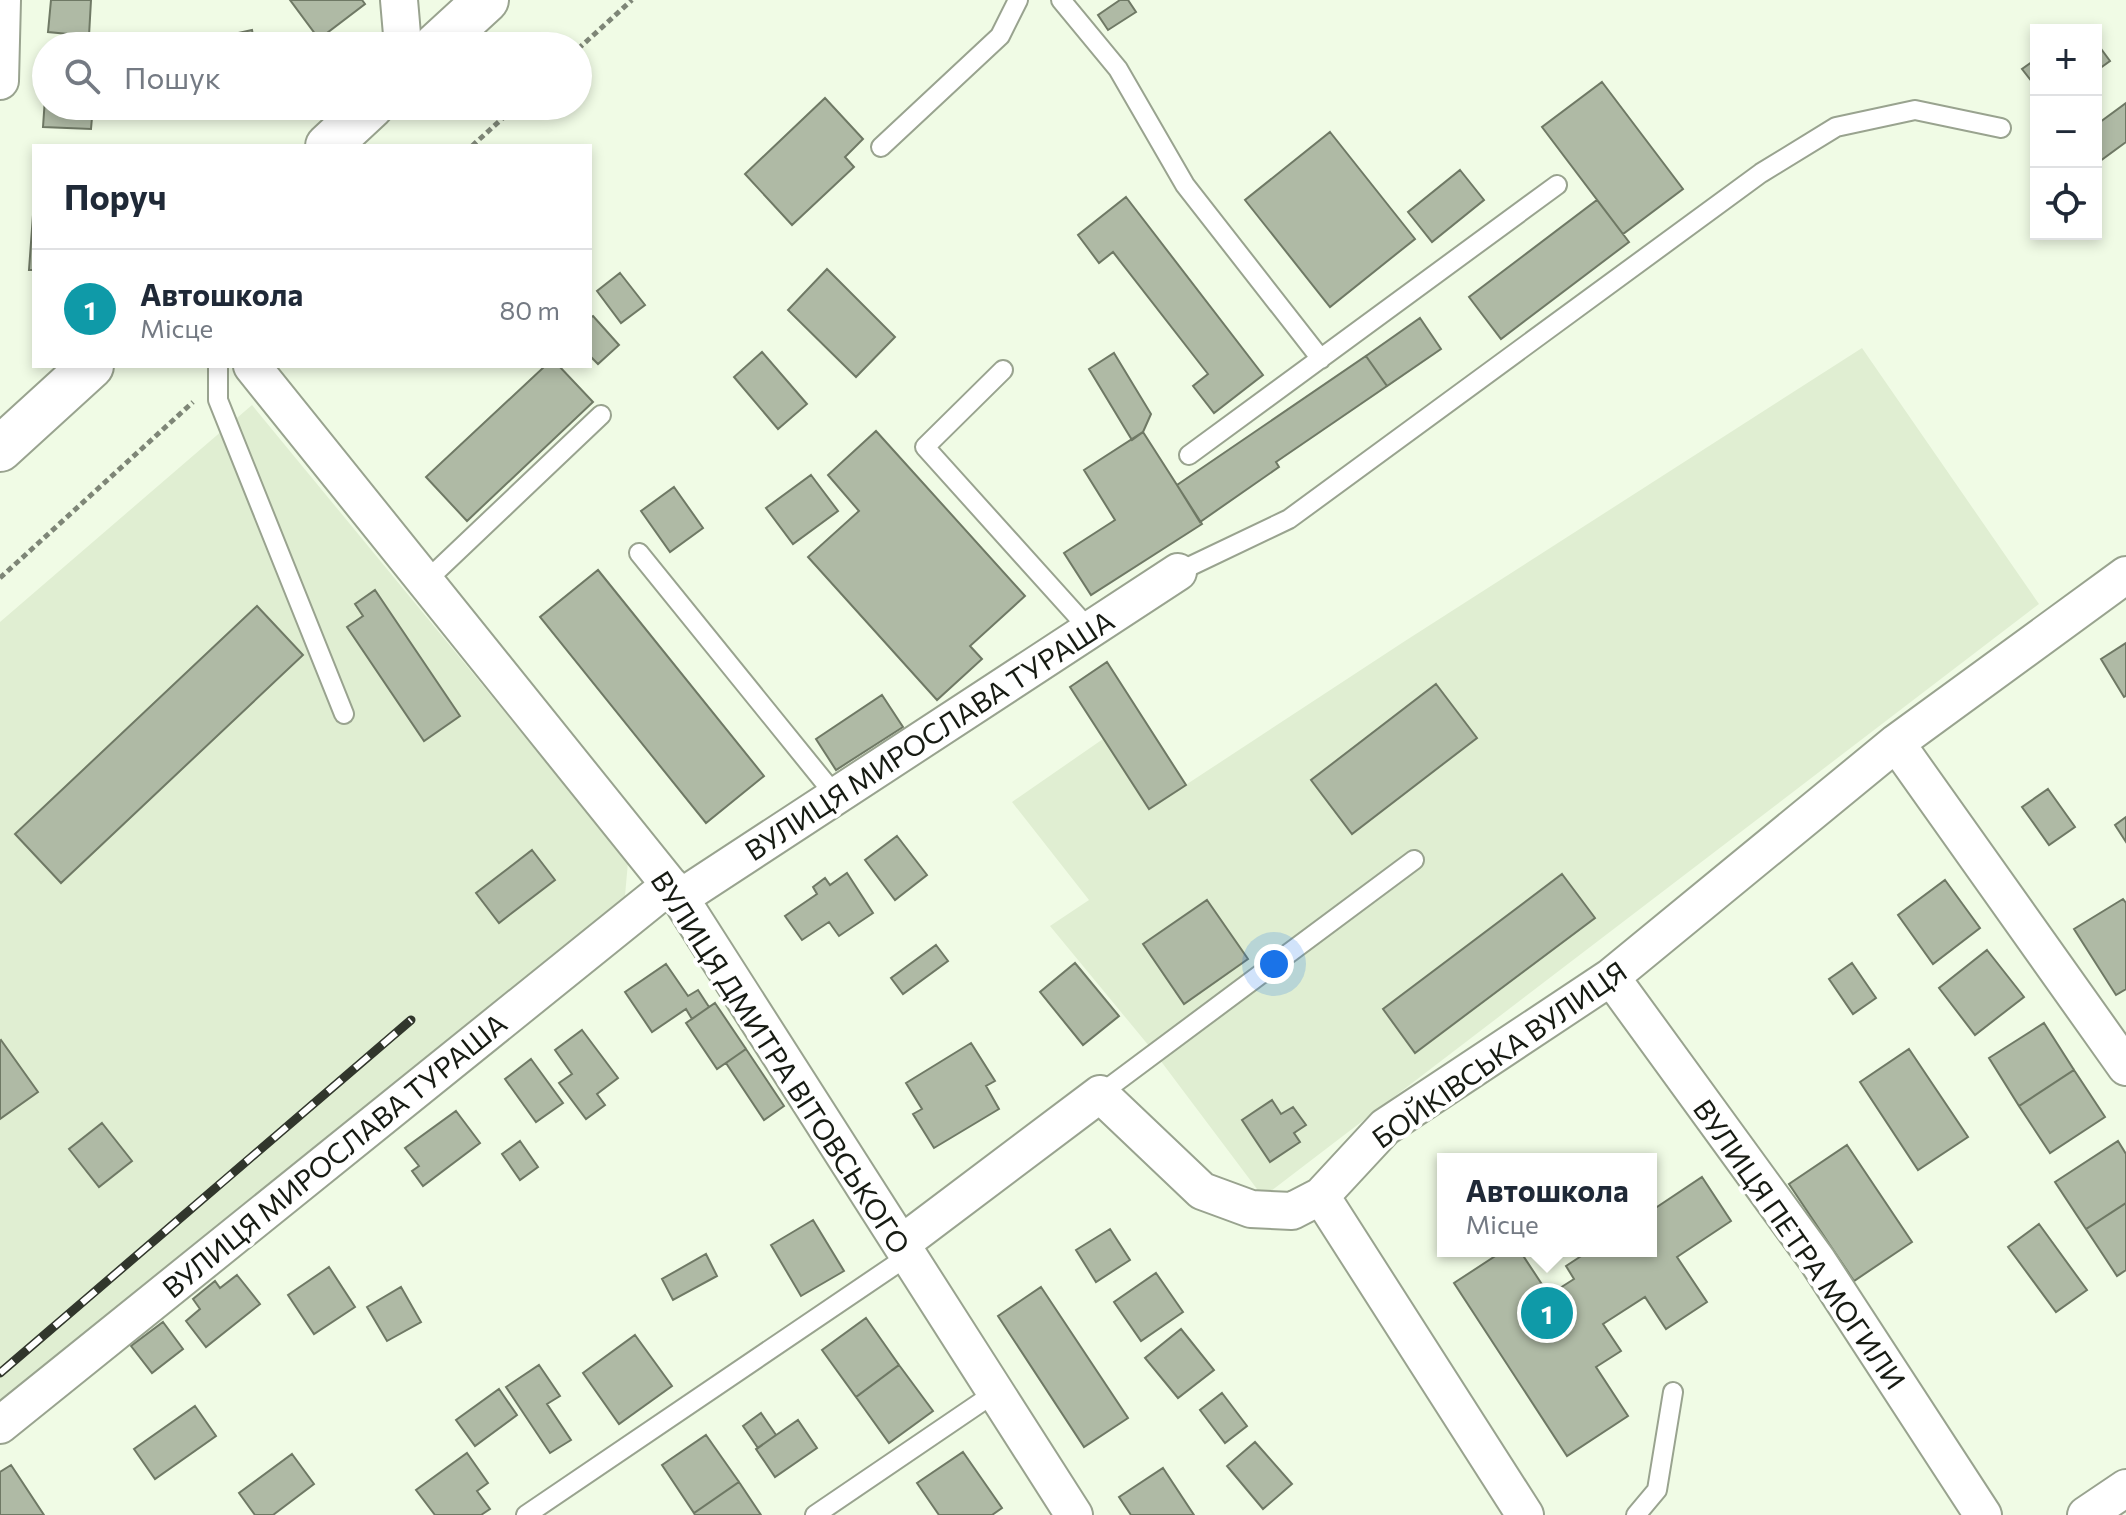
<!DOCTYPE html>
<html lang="uk">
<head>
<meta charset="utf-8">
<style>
	body { margin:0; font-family:Commissioner,sans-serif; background:#f6f6f7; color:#1f2937 }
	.controls { position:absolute; right:24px; top:24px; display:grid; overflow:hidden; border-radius:0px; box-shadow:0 4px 12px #0003 }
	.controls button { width:72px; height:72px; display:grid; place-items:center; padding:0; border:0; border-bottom:2px solid #e0e1e3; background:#fff; color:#1f2937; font:40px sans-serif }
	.you { position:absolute; left:1274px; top:964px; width:28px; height:28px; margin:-20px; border:6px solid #fff; border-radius:50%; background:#1a73e8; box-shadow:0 0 0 12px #1a73e833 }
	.badge { display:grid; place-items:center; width:52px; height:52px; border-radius:50%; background:#7c3aed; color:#fff; font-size:26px; font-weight:700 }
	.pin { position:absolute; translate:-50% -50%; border:4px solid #fff; box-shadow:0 2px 8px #0006 }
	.popup { position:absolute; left:1437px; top:1153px; width:220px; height:104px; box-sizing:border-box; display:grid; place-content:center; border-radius:0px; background:#fff; filter:drop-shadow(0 2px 6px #0005); font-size:26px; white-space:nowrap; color:#747a83 }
	.popup b { font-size:30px; color:#1f2937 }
	.popup::after { content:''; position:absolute; left:50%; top:100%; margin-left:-16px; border:16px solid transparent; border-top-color:#fff }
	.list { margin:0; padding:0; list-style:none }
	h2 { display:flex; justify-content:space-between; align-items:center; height:104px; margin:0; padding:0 32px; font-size:34px }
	h2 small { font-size:26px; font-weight:400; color:#747a83 }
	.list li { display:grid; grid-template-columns:52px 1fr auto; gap:24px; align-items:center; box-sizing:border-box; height:120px; padding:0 32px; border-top:2px solid #e0e1e3 }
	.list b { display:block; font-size:30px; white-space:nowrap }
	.list p { margin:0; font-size:26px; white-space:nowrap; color:#747a83 }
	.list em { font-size:26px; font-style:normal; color:#747a83 }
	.icon { flex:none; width:44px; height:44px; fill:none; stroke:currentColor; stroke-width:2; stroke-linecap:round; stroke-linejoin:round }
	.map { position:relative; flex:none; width:2126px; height:1515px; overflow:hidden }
	.search { position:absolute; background:#fff; box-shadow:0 4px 12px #0003; left:32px; top:32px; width:560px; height:88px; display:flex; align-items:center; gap:20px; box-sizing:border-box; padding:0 28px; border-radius:44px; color:#747a83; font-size:30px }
	.panel { position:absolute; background:#fff; box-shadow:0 4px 12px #0003; left:32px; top:144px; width:560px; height:224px; border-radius:0px }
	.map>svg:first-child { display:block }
	.built { fill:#e0eed2 }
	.building { fill:#afbaa5; stroke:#6f7965; stroke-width:2 }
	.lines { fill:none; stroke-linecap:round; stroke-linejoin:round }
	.lane-casing { stroke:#99a38f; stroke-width:22 }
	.street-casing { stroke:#99a38f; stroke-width:40 }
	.secondary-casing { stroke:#99a38f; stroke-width:48 }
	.path { stroke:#7e8677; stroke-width:5; stroke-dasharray:6 4; stroke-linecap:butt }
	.lane { stroke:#fff; stroke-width:18 }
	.street { stroke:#fff; stroke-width:36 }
	.secondary { stroke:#fff; stroke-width:44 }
	.rail-casing { stroke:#31362c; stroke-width:9 }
	.rail { stroke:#fff; stroke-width:6; stroke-dasharray:18; stroke-linecap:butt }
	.labels { text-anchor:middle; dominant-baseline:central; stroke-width:8; stroke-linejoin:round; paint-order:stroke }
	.street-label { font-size:28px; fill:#171b13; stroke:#fff }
</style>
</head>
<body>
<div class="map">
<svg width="2126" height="1515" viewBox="0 0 2126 1515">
	<rect width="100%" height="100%" fill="#f0fbe5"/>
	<path class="built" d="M1862 348 2039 604 1263 1197 1154 1052 1050 926 1089 900 1012 802 1103 739 1149 809 1405 641Z
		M252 405 628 862 624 907 0 1407V622Z"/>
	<path class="building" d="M51 0H91L89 36 48 32Z
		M290 0H362L365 4 319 39Z
		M1120 0H1128L1136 12 1108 30 1098 15Z
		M252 30 255 46H194L193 43Z
		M2096 42 2110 61 2096 71Z
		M2036 59V87L2022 69Z
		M1602 82 1683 189 1623 234 1542 127Z
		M45 98 46 106H93L91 129 43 127Z
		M825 98 863 139 845 157 854 167 792 225 745 174Z
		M2126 103V142L2096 164V125Z
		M144 106H186V108L144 112Z
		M207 106H232L208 111Z
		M1330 132 1415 239 1330 307 1245 200Z
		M1460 170 1484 200 1432 242 1408 212Z
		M1126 197 1263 375 1214 413 1193 386 1208 374 1113 252 1099 263 1078 235Z
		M1597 200 1629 242 1501 339 1469 297Z
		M33 215H34V270H29Z
		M827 269 895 337 856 377 788 310Z
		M620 273 645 305 621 323 597 291Z
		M593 316 619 345 598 364 590 356V318Z
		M1420 318 1441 349 1387 386 1366 356Z
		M762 352 807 404 778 429 734 377Z
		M1114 353 1151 414 1143 432 1132 440 1089 369Z
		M1366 356 1387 386 1276 462 1279 467 1200 522 1177 485Z
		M545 366H559L593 402 467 521 426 477Z
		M876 431 1025 596 970 646 982 659 937 700 808 557 859 511 828 475Z
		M1143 432 1202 524 1091 595 1064 553 1115 520 1084 470Z
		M811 475 838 511 793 544 766 508Z
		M674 487 703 528 670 552 641 511Z
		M598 570 764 776 706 823 540 617Z
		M375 590 460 716 424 741 347 627 363 616 355 604Z
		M257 606 303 655 61 883 15 834Z
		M2126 643V696L2124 697 2101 659Z
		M1107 662 1186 785 1149 809 1070 687Z
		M1436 684 1477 738 1352 834 1311 780Z
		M882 695 903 727 836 770 816 739Z
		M2048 789 2075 827 2049 845 2022 807Z
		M2126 817V842L2115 825Z
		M897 836 927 875 895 900 865 860Z
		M532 850 555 880 499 923 476 893Z
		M847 873 873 913 839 936 829 922 802 940 785 916 817 894 813 887 825 878 830 885Z
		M1562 874 1595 918 1415 1053 1383 1009Z
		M1945 880 1980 928 1933 964 1898 915Z
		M2123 899 2126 903V989L2116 995 2074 929Z
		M1207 900 1248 959 1184 1004 1143 944Z
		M936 945 948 961 903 994 891 978Z
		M1987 950 2024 997 1975 1035 1939 988Z
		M1075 963 1119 1016 1083 1045 1040 992Z
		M1852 963 1876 998 1853 1014 1829 979Z
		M666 964 688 996 698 990 709 1007 692 1019 686 1009 652 1032 625 992Z
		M715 1003 746 1049 717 1069 686 1023Z
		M2044 1023 2074 1070 2019 1106 1989 1058Z
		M582 1030 618 1078 597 1094 605 1105 586 1119 559 1083 572 1074 555 1050Z
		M1 1040 38 1092 0 1119V1041Z
		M971 1043 995 1081 986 1086 999 1109 934 1148 913 1114 922 1109 906 1083Z
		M746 1049 784 1106 764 1120 726 1063Z
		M1909 1049 1968 1137 1918 1170 1860 1082Z
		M531 1059 563 1103 536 1122 505 1079Z
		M2074 1070 2105 1117 2050 1153 2019 1106Z
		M1272 1100 1281 1114 1293 1107 1306 1125 1294 1133 1300 1142 1270 1162 1242 1120Z
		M456 1111 480 1143 423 1186 412 1171 419 1166 405 1148Z
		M102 1123 132 1161 99 1187 69 1149Z
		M520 1141 538 1167 520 1180 502 1154Z
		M2118 1141 2126 1154V1203L2086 1229 2055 1182Z
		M1847 1145 1912 1242 1854 1281 1789 1184Z
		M1702 1177 1731 1221 1677 1257 1707 1302 1666 1329 1645 1297 1603 1324 1621 1351 1596 1367 1628 1416 1567 1456 1454 1283 1503 1251H1520L1549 1295 1574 1279 1566 1266 1589 1251H1651V1211Z
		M2126 1203V1270L2117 1276 2086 1229Z
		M813 1220 844 1271 801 1296 771 1245Z
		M2039 1224 2087 1290 2056 1312 2008 1247Z
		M1110 1229 1130 1260 1096 1282 1076 1250Z
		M706 1254 717 1276 673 1300 662 1279Z
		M329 1267 355 1307 314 1334 288 1295Z
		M1156 1273 1183 1312 1141 1341 1114 1302Z
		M237 1275 260 1304 206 1347 186 1321 200 1309 193 1299 215 1281 220 1288Z
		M401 1287 421 1322 387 1341 367 1307Z
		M1041 1287 1128 1418 1084 1447 998 1316Z
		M866 1318 899 1365 856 1397 822 1350Z
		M163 1322 183 1349 152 1373 131 1346Z
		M1181 1329 1214 1370 1178 1398 1145 1358Z
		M635 1335 672 1386 619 1424 583 1373Z
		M539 1365 560 1396 547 1404 571 1440 550 1453 506 1387Z
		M899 1365 933 1411 889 1443 856 1397Z
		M499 1389 517 1415 475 1446 456 1420Z
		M1222 1393 1247 1426 1225 1443 1200 1410Z
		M195 1406 216 1436 155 1479 134 1449Z
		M761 1413 776 1435 758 1448 743 1426Z
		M798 1420 817 1448 775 1477 756 1449Z
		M706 1435 739 1482 694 1513 662 1465Z
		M1255 1442 1292 1484 1263 1509 1227 1466Z
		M963 1452 1002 1508 992 1515H939L917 1483Z
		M467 1453 488 1483 477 1491 490 1509 481 1515H435L416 1490Z
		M292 1454 314 1484 273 1515H255L239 1493Z
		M11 1465 44 1515H0V1472Z
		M1163 1468 1194 1515H1131L1119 1497Z
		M739 1482 761 1515H695L694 1513Z"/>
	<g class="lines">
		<defs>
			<path id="lane" d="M1061 0 1118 69 1185 185 1321 359
				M881 147 1000 36 1018 0
				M218 366V400L344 714
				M1003 370 925 447 1089 629
				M1189 455 1557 185
				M639 553 835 795
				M1178 572 1289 519 1761 173 1836 127 1915 110 2001 128
				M425 582 601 415
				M1100 1094 1414 860
				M526 1515 908 1256
				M815 1515 996 1392
				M1636 1515 1657 1490 1673 1392"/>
			<path id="street" d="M399 0 403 46
				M0 81 2 0
				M252 366 680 898 1074 1515
				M1896 743 2126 1067
				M680 898 1178 572
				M1611 977 1817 1260 1983 1515
				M1321 1196 1525 1515
				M901 1244 1100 1094 1202 1191 1251 1209 1292 1211 1321 1196 1385 1127 1611 977 1896 743 2126 575
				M0 1425 670 885
				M2086 1515 2126 1488"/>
			<path id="secondary" d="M436 46 486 0
				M328 146 371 106
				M0 449 91 366"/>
		</defs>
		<use href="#lane" class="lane-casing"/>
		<use href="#street" class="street-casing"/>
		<use href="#secondary" class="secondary-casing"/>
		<path class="path" d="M578 49 632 0
			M472 146 516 106
			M0 578 193 402"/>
		<use href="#lane" class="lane"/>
		<use href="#street" class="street"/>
		<use href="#secondary" class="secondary"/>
		<defs>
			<path id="rail" d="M0 1373 411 1020"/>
		</defs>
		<use href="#rail" class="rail-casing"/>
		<use href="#rail" class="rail"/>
	</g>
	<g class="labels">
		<g class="street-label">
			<text transform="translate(929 735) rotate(-33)">ВУЛИЦЯ МИРОСЛАВА ТУРАША</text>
			<text transform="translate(1499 1054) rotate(-35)">БОЙКІВСЬКА ВУЛИЦЯ</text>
			<text transform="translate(781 1062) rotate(57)">ВУЛИЦЯ ДМИТРА ВІТОВСЬКОГО</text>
			<text transform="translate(334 1155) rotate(-39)">ВУЛИЦЯ МИРОСЛАВА ТУРАША</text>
			<text transform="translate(1800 1244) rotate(55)">ВУЛИЦЯ ПЕТРА МОГИЛИ</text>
		</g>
	</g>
</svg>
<div class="controls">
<button>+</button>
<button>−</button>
<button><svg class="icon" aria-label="locate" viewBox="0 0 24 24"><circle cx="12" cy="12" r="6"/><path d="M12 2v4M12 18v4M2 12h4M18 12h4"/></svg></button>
</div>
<div class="you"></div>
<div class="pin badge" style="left:1547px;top:1313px;background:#0f9aa8">1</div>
<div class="popup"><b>Автошкола</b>Місце</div>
<div class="search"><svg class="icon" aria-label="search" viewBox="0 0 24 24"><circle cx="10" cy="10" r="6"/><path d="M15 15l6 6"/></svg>Пошук</div>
<section class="panel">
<h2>Поруч<small></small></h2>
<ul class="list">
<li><span class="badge" style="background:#0f9aa8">1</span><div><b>Автошкола</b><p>Місце</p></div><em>80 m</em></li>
</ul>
</section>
</div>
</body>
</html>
